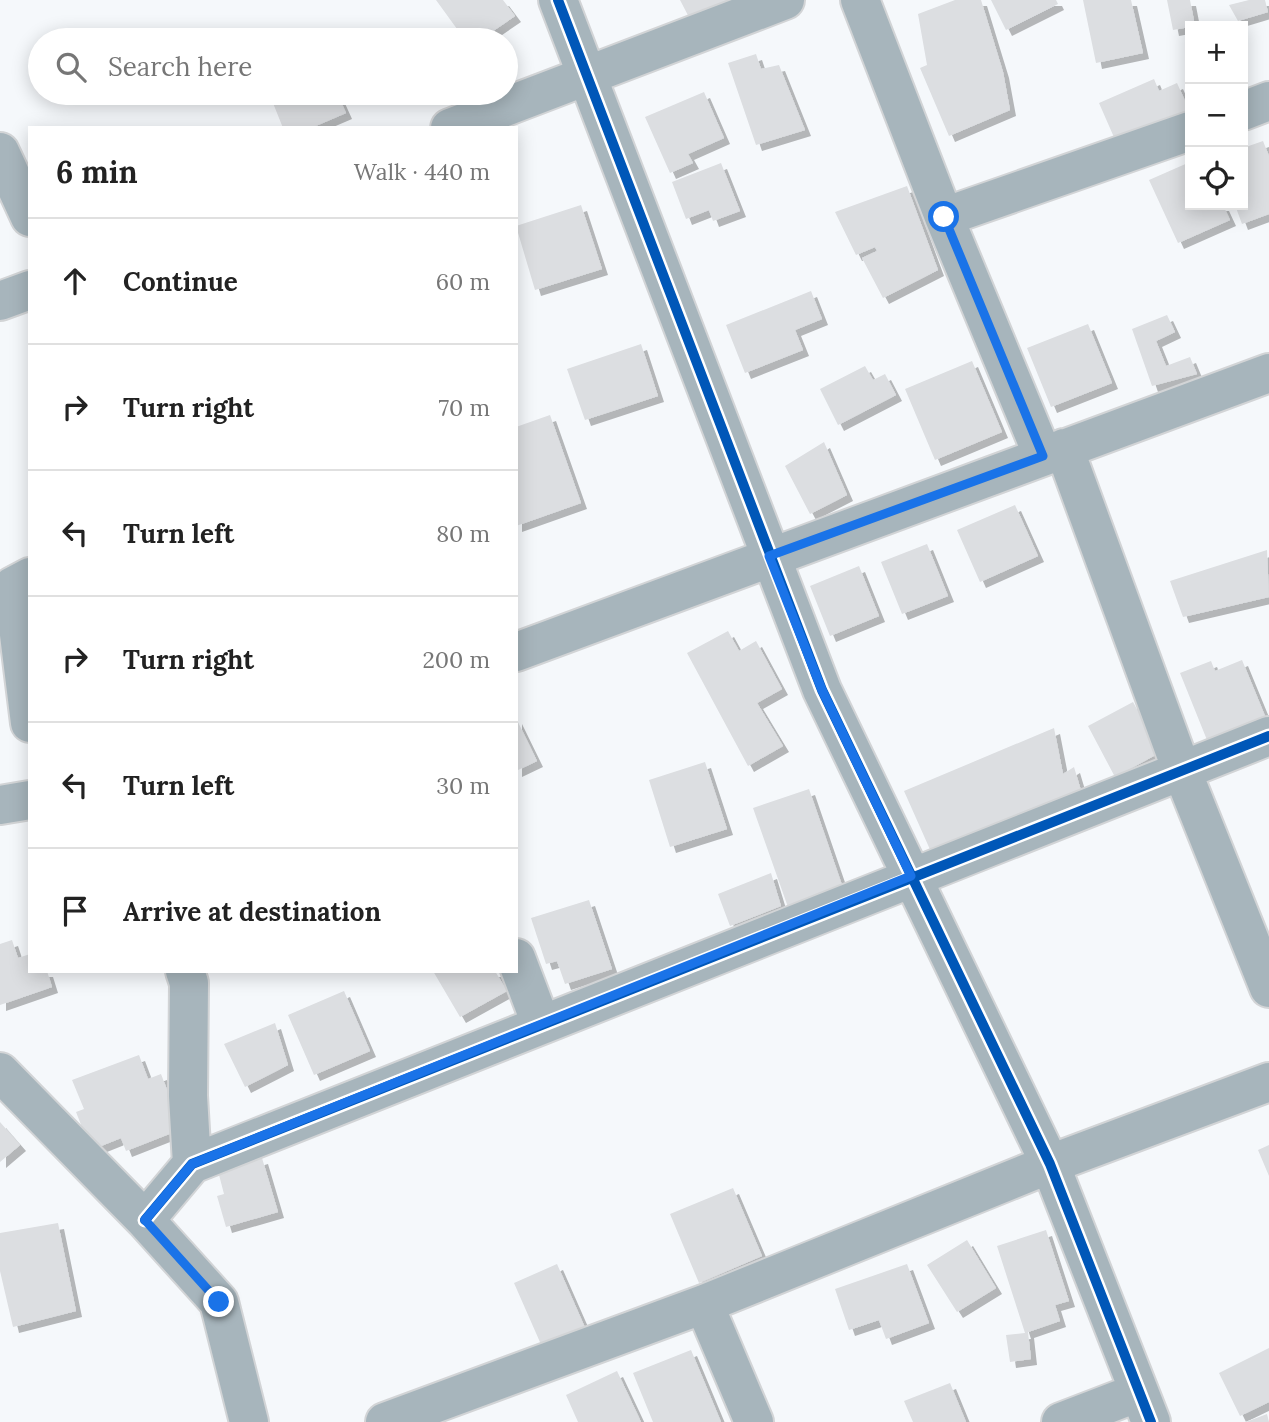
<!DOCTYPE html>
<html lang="en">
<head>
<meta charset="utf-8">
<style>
	body { margin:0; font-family:Lora,serif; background:#f2f2f2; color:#222 }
	.controls { position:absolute; right:21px; top:21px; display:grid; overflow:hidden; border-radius:0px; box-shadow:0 4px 18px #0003 }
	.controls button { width:63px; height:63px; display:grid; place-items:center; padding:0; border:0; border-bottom:2px solid #e0e0e0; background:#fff; color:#222; font:35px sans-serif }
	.stop { position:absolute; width:21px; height:21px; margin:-16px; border:5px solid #1a73e8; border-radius:50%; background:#fff }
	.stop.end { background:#1a73e8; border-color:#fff; box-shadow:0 2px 7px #0008 }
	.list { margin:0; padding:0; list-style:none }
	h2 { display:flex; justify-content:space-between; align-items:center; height:91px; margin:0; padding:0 28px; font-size:30px }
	h2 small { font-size:23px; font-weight:400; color:#767676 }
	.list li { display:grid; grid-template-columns:46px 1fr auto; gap:21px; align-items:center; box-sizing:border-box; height:126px; padding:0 28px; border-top:2px solid #e0e0e0 }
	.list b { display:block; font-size:26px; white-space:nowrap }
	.list em { font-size:23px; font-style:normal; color:#767676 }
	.icon { flex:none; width:38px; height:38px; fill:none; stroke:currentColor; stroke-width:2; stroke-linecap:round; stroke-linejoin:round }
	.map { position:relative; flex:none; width:1269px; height:1422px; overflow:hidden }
	.search { position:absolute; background:#fff; box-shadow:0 4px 18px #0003; left:28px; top:28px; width:490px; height:77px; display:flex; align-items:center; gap:18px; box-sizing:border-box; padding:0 24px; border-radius:38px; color:#767676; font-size:26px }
	.panel { position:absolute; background:#fff; box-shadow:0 4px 18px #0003; left:28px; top:126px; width:490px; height:847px; border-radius:0px }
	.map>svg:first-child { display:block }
	.building { fill:#dcdee1; filter:url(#shadow) }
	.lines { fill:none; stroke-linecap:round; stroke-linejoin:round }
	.minor-casing { stroke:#d2d4d6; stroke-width:42 }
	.minor { stroke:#a7b5bc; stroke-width:38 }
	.cycleway-casing { stroke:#fff; stroke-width:15 }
	.cycleway { stroke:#0057b8; stroke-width:10 }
	.route { stroke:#1a73e8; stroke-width:9 }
</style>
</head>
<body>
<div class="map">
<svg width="1269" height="1422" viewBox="0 0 1269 1422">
	<defs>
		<filter id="shadow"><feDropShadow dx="6" dy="6" stdDeviation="0" flood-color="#0004"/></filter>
	</defs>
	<rect width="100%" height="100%" fill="#f5f8fb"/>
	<path class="building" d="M436 0H503L515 16 480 40H465Z
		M680 0H741L693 25Z
		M955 0H981L1003 72 1010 110 949 136 920 68 927 65 918 14Z
		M991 0H1056L1058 4 1006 30Z
		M1083 0H1131L1143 53 1096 63Z
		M1167 0H1190L1195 26 1173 30Z
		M1249 0H1265L1268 12 1238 21 1229 5Z
		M756 54 761 69 779 65 805 130 756 145 728 63Z
		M1154 79 1159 91 1177 83 1190 112V120L1120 151 1099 103Z
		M704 92 724 138 688 154 693 163 670 173 645 117Z
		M269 93H337L346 113 311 128H283Z
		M1263 141 1269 156V214L1242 224 1235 205H1243V148Z
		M1190 162V205H1223L1230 220 1178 243 1149 180Z
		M721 163 740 211 713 221 709 210 686 219 672 182Z
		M907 186 938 270 883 298 862 258 877 251 875 247 856 255 835 212Z
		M581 205 602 269 535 290 516 226Z
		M811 291 822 319 795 330 803 350 745 373 726 325Z
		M1167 315 1175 332 1156 341 1166 366 1190 357 1197 374 1152 386 1132 329Z
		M1088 324 1112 383 1051 407 1027 348Z
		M641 344 658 396 585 420 567 369Z
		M972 361 1002 432 935 460 905 389Z
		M865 366 873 380 885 374 896 395 838 425 820 389Z
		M550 415 581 503 516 526V427Z
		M824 442 847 495 810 514 785 466Z
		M1015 505 1038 556 980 582 957 530Z
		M927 544 948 596 902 614 881 562Z
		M1267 550 1269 597 1183 617 1170 581Z
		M859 566 879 616 830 636 810 586Z
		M728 631 739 651 756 641 782 689 757 703 783 746 748 766 687 653Z
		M1242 660 1265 716 1207 740 1180 673 1211 661 1215 671Z
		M1133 702 1161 752 1115 777 1088 726Z
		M516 718 537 761 516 771Z
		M1054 728 1063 774 1074 767 1085 804 932 854 904 791Z
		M705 762 727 829 670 847 649 780Z
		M809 789 844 891 789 910 753 808Z
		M771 873 781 906 730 926 718 894Z
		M589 900 612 969 565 984 557 961 546 964 531 918Z
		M12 940 18 958 30 954V971H47L52 987 0 1005V944Z
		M433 971H495L507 991 460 1017Z
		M344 991 370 1051 314 1075 288 1015Z
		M275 1023 288 1065 245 1087 224 1044Z
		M139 1055 148 1079 161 1074 182 1129 126 1151 121 1138 91 1150 76 1112 84 1109 72 1080Z
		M0 1122 20 1145 0 1162Z
		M1269 1145V1176L1258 1150Z
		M262 1158 278 1212 226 1227 217 1196 224 1194 218 1171Z
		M733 1188 762 1256 699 1283 670 1214Z
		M58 1223 76 1311 13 1327 0 1271V1233Z
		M1046 1230 1069 1301 1055 1305 1060 1321 1028 1332 1031 1359 1010 1362 1006 1335 1025 1333 997 1246Z
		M967 1240 996 1288 957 1312 927 1265Z
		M557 1264 590 1339 543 1349 514 1283Z
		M907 1264 929 1323 886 1339 879 1320 849 1330 835 1289Z
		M1269 1348V1402L1240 1416 1219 1373Z
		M691 1350 721 1422H653L633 1373Z
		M617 1371 641 1422H578L566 1395Z
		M950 1383 966 1422H913L904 1401Z
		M1267 1414 1269 1422H1246Z"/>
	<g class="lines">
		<defs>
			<path id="minor" d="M558 0 822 690 1050 1164 1151 1422
				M860 0 944 217 1043 456
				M1243 111 1269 101
				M450 128 785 0
				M0 152 30 217
				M944 217 1190 131
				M0 301 30 290
				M1064 448 1182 771 1269 988
				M30 577 13 586 30 723
				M516 652 1269 373
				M0 805 30 800
				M516 958 541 1024
				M185 971 189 983 188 1096 192 1164
				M0 1072 145 1220 219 1302 249 1422
				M145 1220 192 1164 1269 736
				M704 1304 754 1422
				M385 1422 704 1304 1050 1164 1269 1082
				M1061 1422 1139 1392"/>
		</defs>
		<use href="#minor" class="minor-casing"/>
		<use href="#minor" class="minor"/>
		<defs>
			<path id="cycleway" d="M558 0 822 690 1050 1164 1151 1422
				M145 1220 192 1164 1269 736"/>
		</defs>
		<use href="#cycleway" class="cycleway-casing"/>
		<use href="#cycleway" class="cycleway"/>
	</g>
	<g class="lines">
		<path class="route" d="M219 1302 145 1220 192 1164 911 876 822 690 769 556 1043 456 944 217"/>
	</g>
</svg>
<div class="controls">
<button>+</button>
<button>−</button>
<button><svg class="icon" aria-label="locate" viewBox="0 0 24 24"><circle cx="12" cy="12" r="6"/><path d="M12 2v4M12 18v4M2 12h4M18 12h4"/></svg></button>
</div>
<div class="stop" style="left:944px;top:217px"></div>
<div class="stop end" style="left:219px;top:1302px"></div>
<div class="search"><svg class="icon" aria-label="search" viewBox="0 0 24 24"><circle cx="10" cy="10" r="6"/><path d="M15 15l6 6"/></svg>Search here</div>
<section class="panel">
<h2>6 min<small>Walk · 440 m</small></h2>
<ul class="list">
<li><svg class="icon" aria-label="ahead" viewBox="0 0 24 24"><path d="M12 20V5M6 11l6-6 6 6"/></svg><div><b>Continue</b></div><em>60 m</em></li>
<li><svg class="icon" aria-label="right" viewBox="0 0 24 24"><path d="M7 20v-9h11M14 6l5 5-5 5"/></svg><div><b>Turn right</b></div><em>70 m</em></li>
<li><svg class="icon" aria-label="left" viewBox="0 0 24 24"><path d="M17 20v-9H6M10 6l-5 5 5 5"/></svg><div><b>Turn left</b></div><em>80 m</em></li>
<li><svg class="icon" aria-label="right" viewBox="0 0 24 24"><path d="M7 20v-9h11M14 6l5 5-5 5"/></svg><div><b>Turn right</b></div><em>200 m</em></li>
<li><svg class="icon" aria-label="left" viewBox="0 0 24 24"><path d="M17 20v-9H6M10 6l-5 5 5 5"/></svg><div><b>Turn left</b></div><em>30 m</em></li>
<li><svg class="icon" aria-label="arrive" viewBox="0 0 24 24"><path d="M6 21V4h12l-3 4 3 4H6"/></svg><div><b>Arrive at destination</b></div></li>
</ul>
</section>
</div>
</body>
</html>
